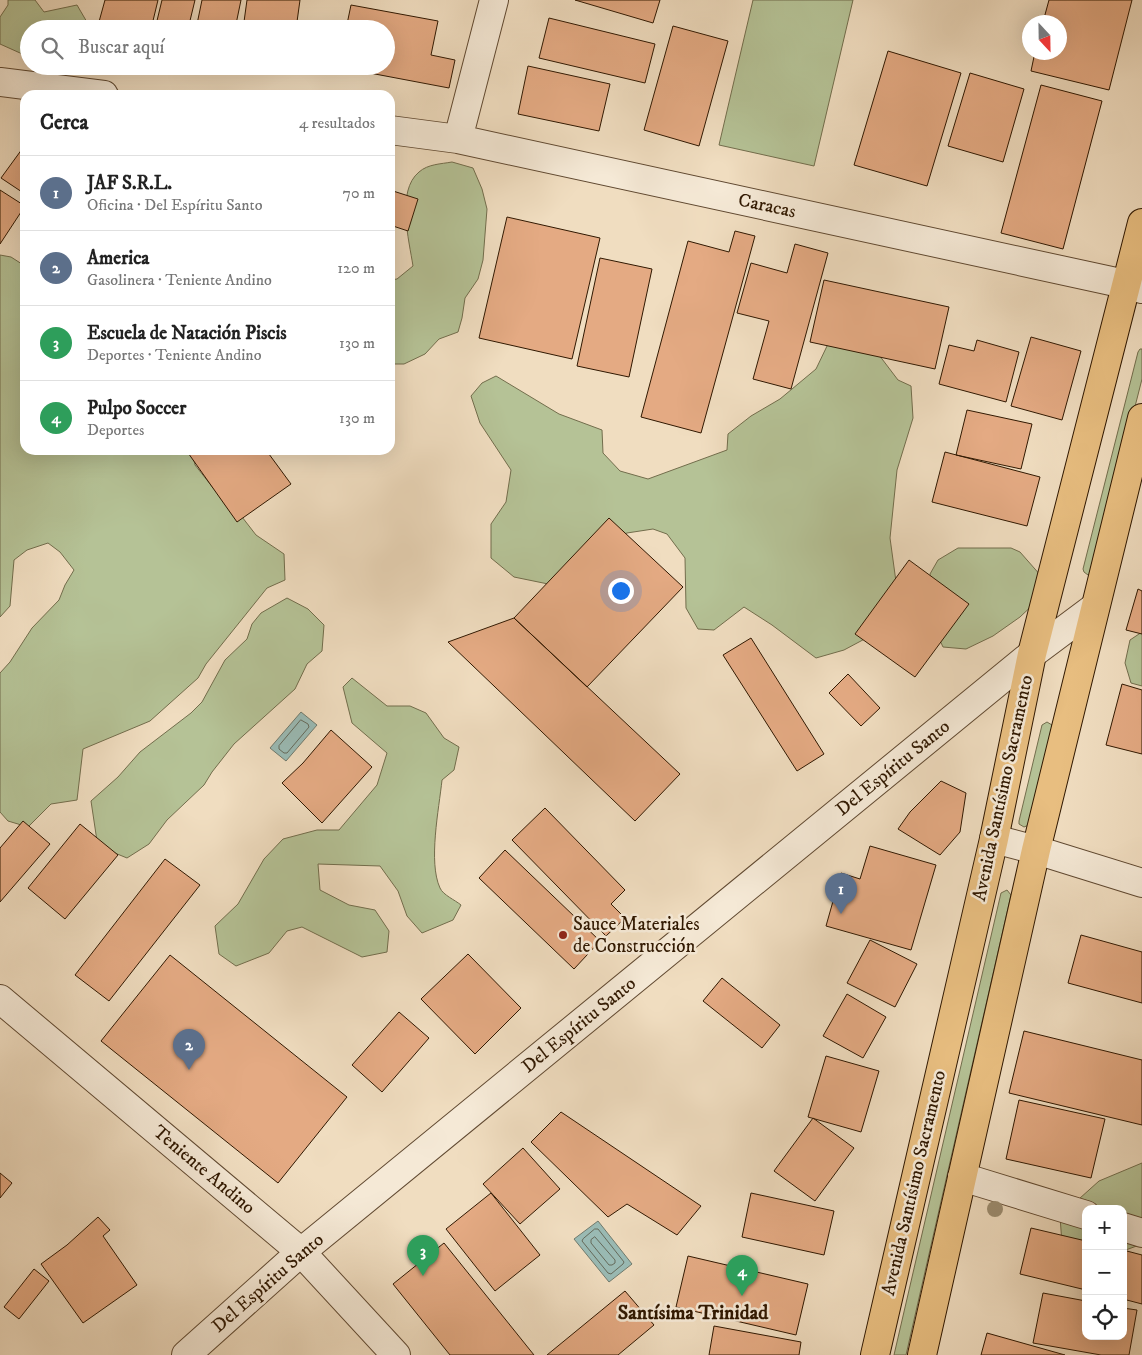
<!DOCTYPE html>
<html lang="es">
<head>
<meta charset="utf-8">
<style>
	body { margin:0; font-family:"IM FELL DW Pica",serif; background:#f2f2f2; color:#222 }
	.controls { position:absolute; right:15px; bottom:15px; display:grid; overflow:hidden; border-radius:10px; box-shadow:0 5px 20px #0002 }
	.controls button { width:45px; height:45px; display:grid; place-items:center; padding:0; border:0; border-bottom:1px solid #e0e0e0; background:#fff; color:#222; font:25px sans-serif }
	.compass { position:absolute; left:1022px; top:15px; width:45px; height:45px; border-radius:50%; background:#fff; box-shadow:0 5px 20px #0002; rotate:158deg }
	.you { position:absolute; left:620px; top:590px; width:18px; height:18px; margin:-12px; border:4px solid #fff; border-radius:50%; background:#1a73e8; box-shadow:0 0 0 8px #1a73e833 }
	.badge { display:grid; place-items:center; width:32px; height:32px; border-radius:50%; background:#b45309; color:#fff; font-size:16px; font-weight:700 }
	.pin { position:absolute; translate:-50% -41px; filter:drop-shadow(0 1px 2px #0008) }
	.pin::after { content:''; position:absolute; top:26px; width:18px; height:15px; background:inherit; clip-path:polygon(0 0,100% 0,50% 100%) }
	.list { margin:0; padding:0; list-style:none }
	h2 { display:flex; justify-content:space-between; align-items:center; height:65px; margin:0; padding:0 20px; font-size:21px }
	h2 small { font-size:16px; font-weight:400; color:#767676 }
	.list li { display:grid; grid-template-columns:32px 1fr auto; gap:15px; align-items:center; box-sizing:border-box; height:75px; padding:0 20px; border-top:1px solid #e0e0e0 }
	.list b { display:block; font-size:19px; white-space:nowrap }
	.list p { margin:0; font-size:16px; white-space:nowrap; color:#767676 }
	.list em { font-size:16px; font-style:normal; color:#767676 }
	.icon { flex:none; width:28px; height:28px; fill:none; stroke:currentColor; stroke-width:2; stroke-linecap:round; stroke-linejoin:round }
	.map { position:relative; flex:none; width:1142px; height:1355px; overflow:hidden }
	.search { position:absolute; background:#fff; box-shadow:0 5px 20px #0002; left:20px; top:20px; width:375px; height:55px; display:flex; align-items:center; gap:12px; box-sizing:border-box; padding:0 18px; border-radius:28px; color:#767676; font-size:19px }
	.panel { position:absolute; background:#fff; box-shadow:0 5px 20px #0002; left:20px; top:90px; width:375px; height:365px; border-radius:15px }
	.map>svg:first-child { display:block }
	.green { fill:#b5c296; stroke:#726d4c }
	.water { fill:#9abbb5; stroke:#707a6d }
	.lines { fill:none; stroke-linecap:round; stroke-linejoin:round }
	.shore { stroke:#656a5b; stroke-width:1 }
	.building { fill:#e4aa83; stroke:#301801 }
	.minor-casing { stroke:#604931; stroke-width:30 }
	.primary-casing { stroke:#301801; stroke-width:30 }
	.minor { stroke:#f5e9d6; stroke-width:28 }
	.primary { stroke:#e8be80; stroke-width:28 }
	.tree { fill:#9c8d70 }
	.poi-dot { fill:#8f2418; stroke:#f5e9d6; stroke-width:2 }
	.labels { text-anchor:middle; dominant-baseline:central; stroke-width:5; stroke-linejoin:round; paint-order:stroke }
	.street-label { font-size:19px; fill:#301801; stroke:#f5e9d6 }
	.poi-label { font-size:19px; fill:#301801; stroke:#f5e9d6; text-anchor:start }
	.neighbourhood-label { font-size:20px; font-weight:bold; fill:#301801; stroke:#f5e9d6 }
</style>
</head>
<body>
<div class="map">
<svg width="1142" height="1355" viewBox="0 0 1142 1355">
	<rect width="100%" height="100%" fill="#f0ddc0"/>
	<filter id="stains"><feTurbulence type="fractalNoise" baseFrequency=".004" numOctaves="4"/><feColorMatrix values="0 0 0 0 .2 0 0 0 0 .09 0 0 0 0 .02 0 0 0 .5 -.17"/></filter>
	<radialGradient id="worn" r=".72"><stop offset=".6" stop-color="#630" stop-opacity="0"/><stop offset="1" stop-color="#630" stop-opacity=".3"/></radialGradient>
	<path class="green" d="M8 0H35L44 12 77 5 91 29H29V57L0 44V17L8 5Z
		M753 0H853L814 166 719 145Z
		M452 162 473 168 482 189 487 209 483 260 478 279 465 298 462 318 458 332 439 339 425 354 404 364H390V280L397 279 413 266C409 240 396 191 419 172 428 164 441 164 452 162Z
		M0 255 11 257 25 266V450H192L195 465 214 489 232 504 256 535 284 554 285 580 267 588 206 664 198 678 150 721 83 749 77 800 51 804 28 827 8 821 0 812V673L10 662 32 628 59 600 65 585 74 570 60 552 48 543 27 550 14 560 10 606 0 617Z
		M828 344 876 351 898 380 911 386 913 418 897 470 890 538 897 589 874 634 844 650 816 658 772 625 744 607 714 630 698 629 686 608 685 558 667 534 653 529 627 533 584 551 553 585 514 577 491 558V524L506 502 511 470 480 423 471 396 482 383 496 376 559 414 602 430 603 453 620 471 648 479 727 450 728 434 751 416 780 399 816 369Z
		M1140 349H1142V379L1093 572 1088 575 1084 572 1083 569 1138 352Z
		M958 548H1011L1020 552 1042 577 1038 600 1020 617 993 636 966 649 943 647 937 634 935 608 930 574 938 560Z
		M287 598 308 609 324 625 322 651 307 664 295 689 234 744 212 772 204 785 167 820 149 844 127 858 110 851 97 841 91 801 118 777 140 752 191 713 202 702 225 660 247 639 252 624 261 613Z
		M1142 632V686L1131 683 1125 663 1130 640Z
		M352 678 387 706H410L426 713 444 738 459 747 454 770 442 780C439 809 428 862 440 888 443 895 455 900 461 905L453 920 422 933 407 916 398 891 380 866 318 864 320 890 349 905 375 910 389 931 387 952 362 957 302 927 287 931 269 953 236 966 219 954 215 926 238 904 264 859 283 839 317 830H339L377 785 387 753 352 723 343 687Z
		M1047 722 1052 725V728L1029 825 1024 827 1019 824V821L1042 725Z
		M1007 890 1011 895 906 1355H894L1001 893Z
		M1142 1163V1244L1123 1251V1209H1086V1251L1062 1244 1060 1216 1099 1181Z"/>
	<path class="water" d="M301 712 317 725 286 761 270 748Z
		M598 1221 632 1264 609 1282 574 1239Z"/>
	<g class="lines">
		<path class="shore" d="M301 720 308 724 309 727 287 753H284L279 749V746Z
			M595 1229H598L624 1262 623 1264 611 1274 608 1273 582 1241 583 1239Z
			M595 1237 615 1260V1263L612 1265H609L591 1243V1240Z"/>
	</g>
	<path class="building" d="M105 0H158L151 29H97Z
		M162 0H195L188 29H155Z
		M202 0H241L235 29H196Z
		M247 0H300L296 29H243Z
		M575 0H660L653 23Z
		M1049 0H1132L1109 90 1031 71 1035 52H1060V22H1043Z
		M351 5 438 21 431 55 455 60 449 88 338 67 386 66V29H346Z
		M549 18 655 44 645 83 539 58Z
		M673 26 728 41 699 146 644 130Z
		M888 51 961 73 927 186 854 165Z
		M528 66 610 84 599 131 518 114Z
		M970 73 1024 89 1003 162 948 146Z
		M1041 85 1102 101 1063 249 1001 233Z
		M25 145V194L1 178Z
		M0 190 25 206 0 244Z
		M390 190 418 199 408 231 390 225Z
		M507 217 600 238 572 359 479 338Z
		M735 231 755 236 701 433 641 417 688 241 729 252Z
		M795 244 828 253 791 389 753 379 769 321 737 313 751 263 787 273Z
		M600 258 652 269 629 377 577 366Z
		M824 280 949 307 935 369 810 342Z
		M1031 337 1081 351 1062 420 1011 406Z
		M977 340 1019 352 1006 402 939 384 949 345 974 351Z
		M967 410 1032 424 1021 469 956 455Z
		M186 450H266L291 484 237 522Z
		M945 452 1040 477 1027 526 932 502Z
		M609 518 683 587 587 687 514 618Z
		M909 560 969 604 915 677 855 634Z
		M1138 589 1142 591V634L1126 630Z
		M514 618 680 774 635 821 448 642Z
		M751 638 824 754 797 771 723 655Z
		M848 674 880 708 861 726 829 693Z
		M1122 684 1142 690V754L1106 745Z
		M331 730 372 767 322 823 282 783 303 763Z
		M941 781 966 793 960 832 940 855 898 829 910 812Z
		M545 808 625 890 611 904 625 918 606 936 512 840Z
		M23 821 50 844 0 902V848Z
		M80 824 118 855 65 919 28 888Z
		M870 846 936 865 911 950 826 926 841 873 860 879Z
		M505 850 600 941 574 969 479 878Z
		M165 859 200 885 109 1001 75 975Z
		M1081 935 1142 952V1003L1068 983Z
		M870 940 917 964 895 1007 847 983Z
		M468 954 521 1008 475 1054 421 999Z
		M170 955 347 1097 278 1183 101 1041Z
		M722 978 780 1025 762 1048 703 1001Z
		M847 994 886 1017 863 1058 823 1036Z
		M399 1012 429 1038 382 1092 352 1065Z
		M1024 1031 1142 1060V1125L1009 1093Z
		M826 1056 879 1071 861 1132 808 1117Z
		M1019 1100 1105 1119 1091 1178 1006 1159Z
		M561 1112 701 1206 677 1235 627 1204 608 1217 531 1142Z
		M813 1118 854 1148 815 1201 774 1171Z
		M523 1148 560 1189 520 1224 483 1184Z
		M0 1173 12 1183 0 1198Z
		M491 1193 540 1255 495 1291 446 1229Z
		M751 1193 834 1211 824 1255 742 1237Z
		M98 1217 110 1230 103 1236 137 1285 83 1323 41 1264 67 1245Z
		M1031 1228 1086 1241V1290L1020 1274Z
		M444 1243 534 1355H450L393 1284Z
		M1123 1250 1142 1255V1304L1123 1299Z
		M688 1256 808 1284 796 1335 676 1307Z
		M34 1269 49 1281 19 1319 4 1307Z
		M625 1291 654 1325 618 1355H547Z
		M1043 1293 1086 1301V1336H1123V1308L1137 1310 1129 1355H1101L1033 1343Z
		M714 1326 801 1342 799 1355H709Z
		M987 1333 1065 1355H981Z"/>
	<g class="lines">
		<defs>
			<path id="minor" d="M0 82 104 95
				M390 130 458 139 1125 284 1142 289
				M458 139 494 0
				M994 839 1036 850 1142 883
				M0 999 301 1252 396 1355
				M962 1177 1086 1215
				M1123 1227 1142 1233
				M186 1355 301 1252 1032 654 1095 607"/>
			<path id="primary" d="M875 1355 994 839 1032 654 1142 223
				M922 1355 1036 850 1142 418"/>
		</defs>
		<use href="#minor" class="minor-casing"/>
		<use href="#primary" class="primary-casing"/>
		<use href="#minor" class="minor"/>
		<use href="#primary" class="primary"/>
	</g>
	<circle class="tree" cx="995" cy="1209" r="8"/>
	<circle class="poi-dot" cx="563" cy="935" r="5"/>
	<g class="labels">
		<g class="street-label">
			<text transform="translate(767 206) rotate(12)">Caracas</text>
			<text transform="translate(893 768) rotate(-39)">Del Espíritu Santo</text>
			<text transform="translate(1003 788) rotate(-78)">Avenida Santísimo Sacramento</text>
			<text transform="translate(579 1025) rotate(-39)">Del Espíritu Santo</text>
			<text transform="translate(204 1170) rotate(40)">Teniente Andino</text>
			<text transform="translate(914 1183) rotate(-77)">Avenida Santísimo Sacramento</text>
			<text transform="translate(268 1283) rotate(-41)">Del Espíritu Santo</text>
		</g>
		<g class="poi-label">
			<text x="573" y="924">Sauce Materiales<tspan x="573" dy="22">de Construcción</tspan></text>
		</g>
		<g class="neighbourhood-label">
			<text x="693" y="1313">Santísima Trinidad</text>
		</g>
	</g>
	<rect width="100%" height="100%" filter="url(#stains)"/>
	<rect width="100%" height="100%" fill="url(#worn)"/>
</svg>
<div class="controls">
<button>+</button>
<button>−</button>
<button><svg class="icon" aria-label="locate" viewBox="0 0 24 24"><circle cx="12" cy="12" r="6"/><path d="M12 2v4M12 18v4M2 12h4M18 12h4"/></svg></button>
</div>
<svg class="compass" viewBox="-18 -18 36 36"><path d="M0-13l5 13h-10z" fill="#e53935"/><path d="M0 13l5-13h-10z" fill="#767676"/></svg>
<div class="you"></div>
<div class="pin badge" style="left:841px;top:914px;background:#5c6f8a">1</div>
<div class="pin badge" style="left:189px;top:1070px;background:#5c6f8a">2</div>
<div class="pin badge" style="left:423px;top:1276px;background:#2e9e5b">3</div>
<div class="pin badge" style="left:742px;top:1296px;background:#2e9e5b">4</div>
<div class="search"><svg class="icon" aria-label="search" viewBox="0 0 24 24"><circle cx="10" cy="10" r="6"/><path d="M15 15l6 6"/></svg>Buscar aquí</div>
<section class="panel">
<h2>Cerca<small>4 resultados</small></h2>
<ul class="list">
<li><span class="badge" style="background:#5c6f8a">1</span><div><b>JAF S.R.L.</b><p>Oficina · Del Espíritu Santo</p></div><em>70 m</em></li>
<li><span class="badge" style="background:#5c6f8a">2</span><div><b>America</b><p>Gasolinera · Teniente Andino</p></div><em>120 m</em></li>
<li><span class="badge" style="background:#2e9e5b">3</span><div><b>Escuela de Natación Piscis</b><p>Deportes · Teniente Andino</p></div><em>130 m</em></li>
<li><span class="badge" style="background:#2e9e5b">4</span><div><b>Pulpo Soccer</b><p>Deportes</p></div><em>130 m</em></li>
</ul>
</section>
</div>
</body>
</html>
